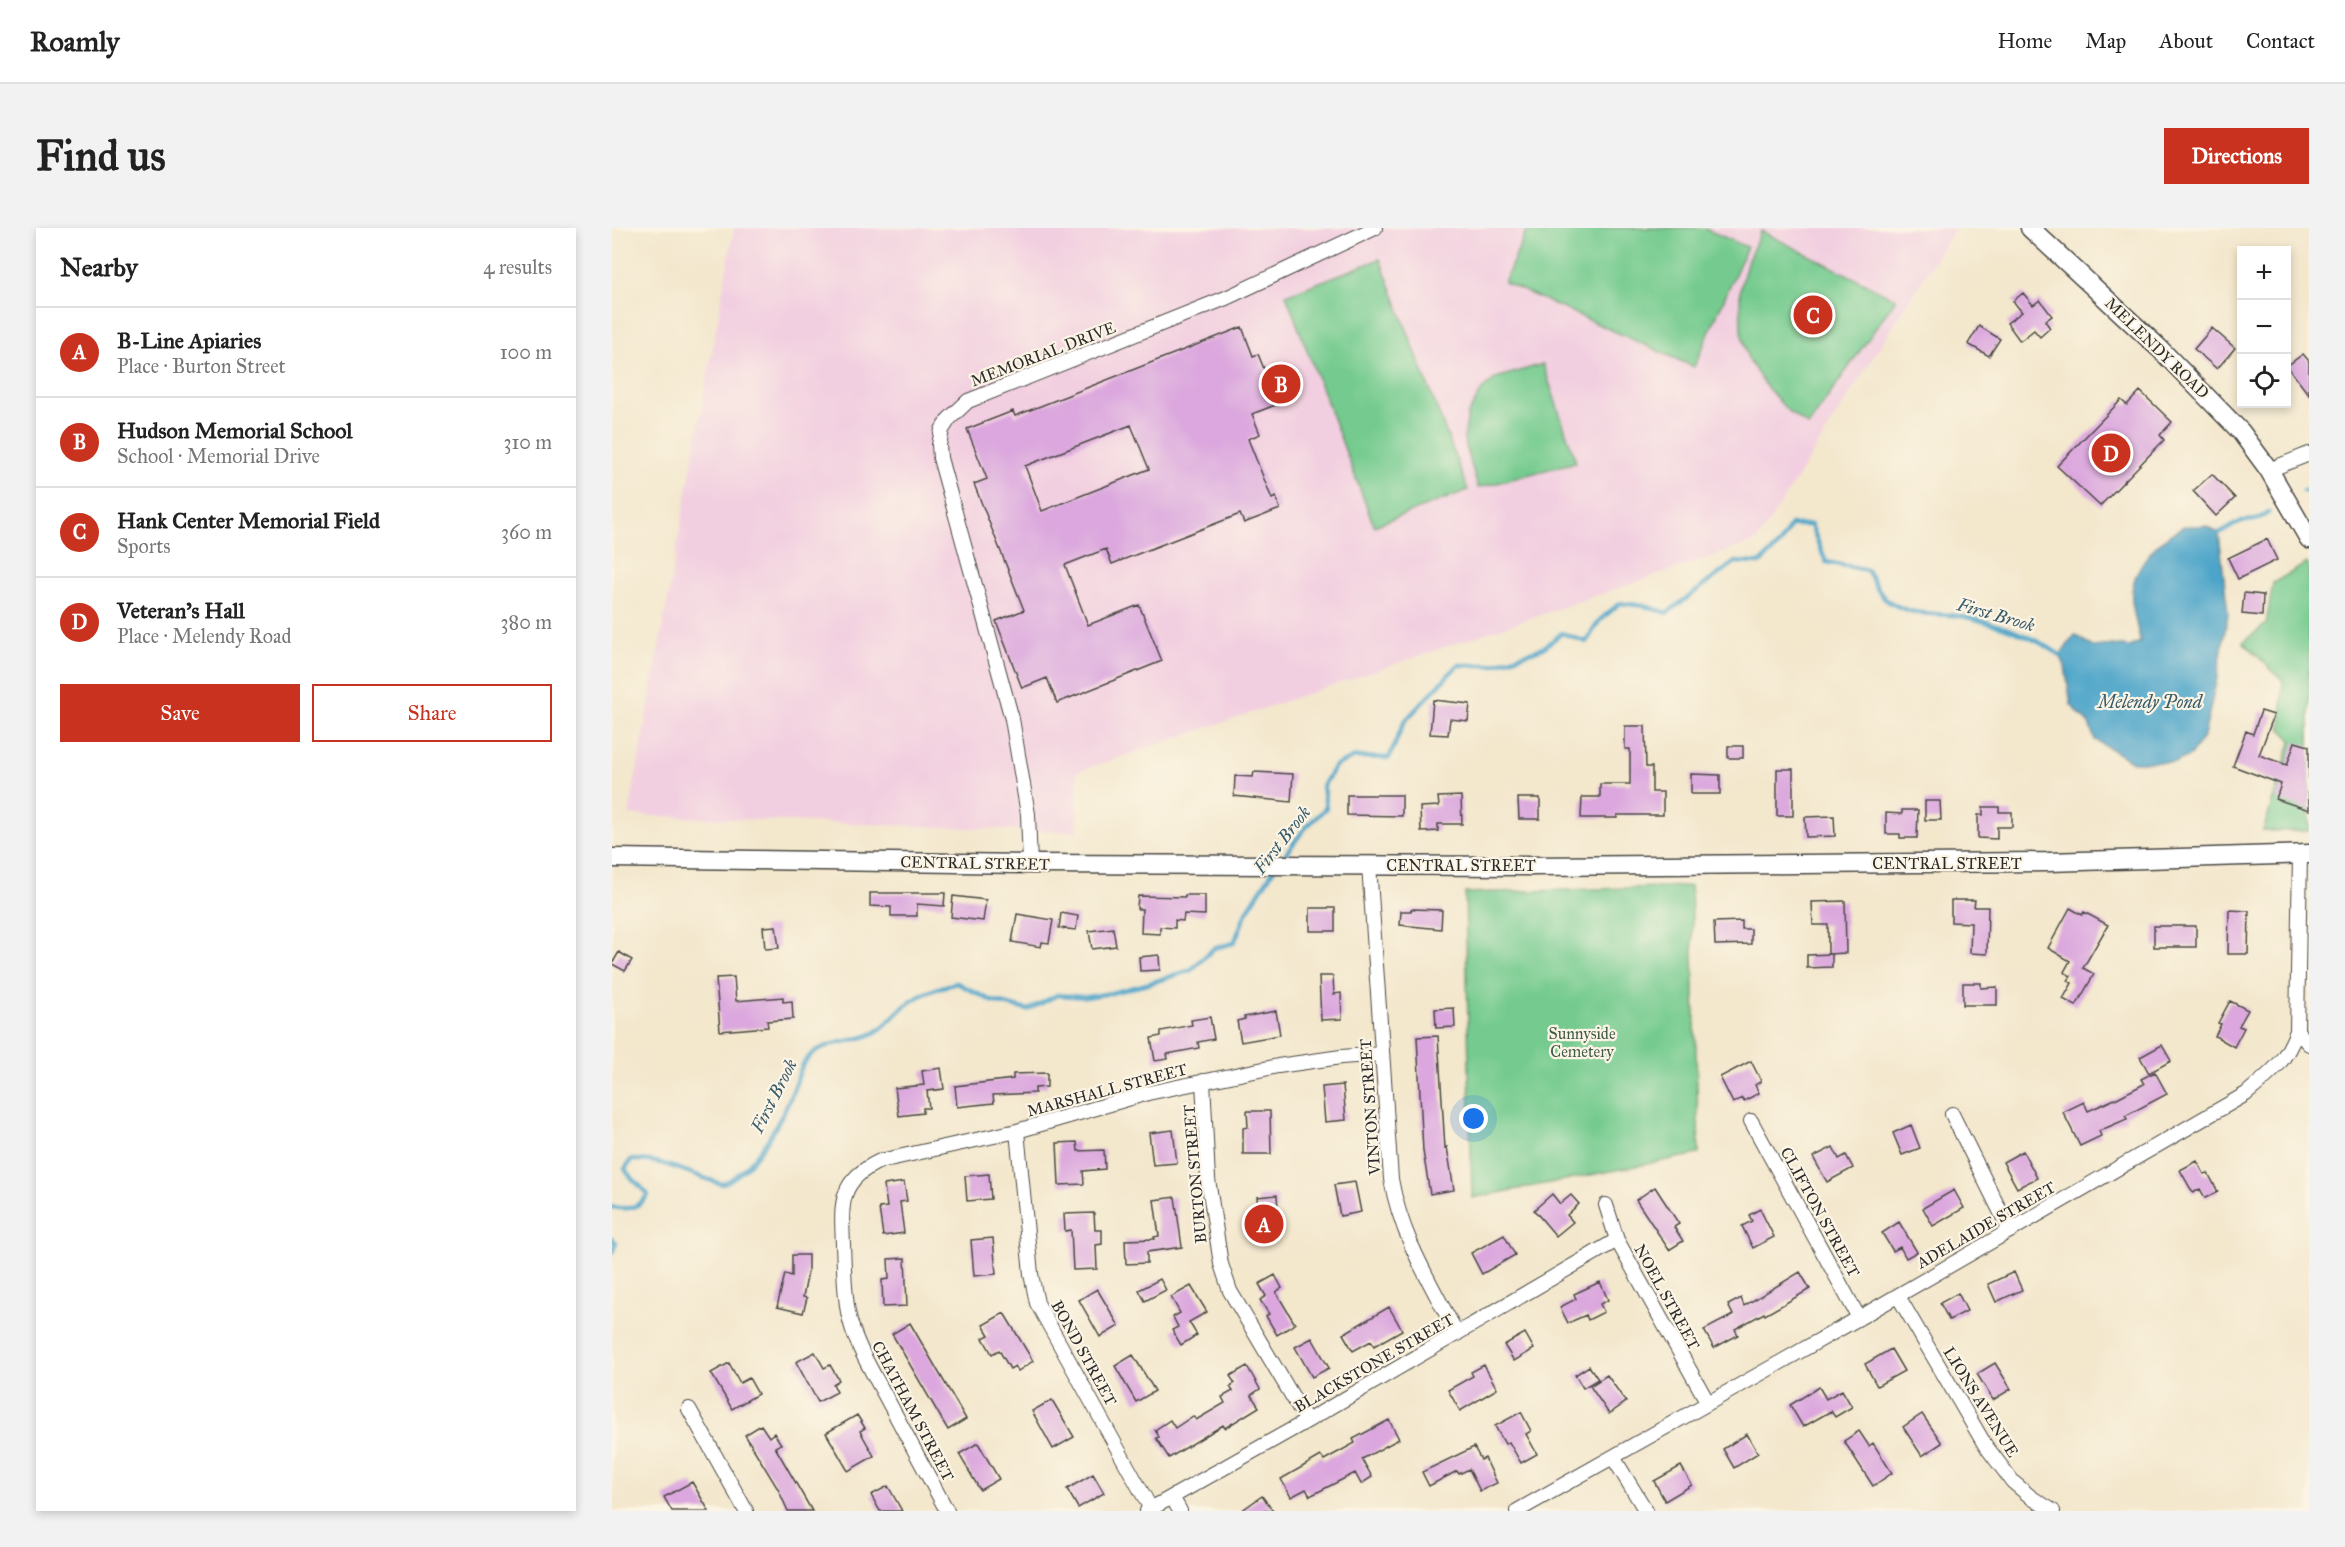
<!DOCTYPE html>
<html lang="en">
<head>
<meta charset="utf-8">
<style>
	body { margin:0; font-family:"IM FELL Great Primer",serif; background:#f2f2f2; color:#222 }
	.controls { position:absolute; right:18px; top:18px; display:grid; overflow:hidden; border-radius:0px; box-shadow:0 3px 9px #0003 }
	.controls button { width:54px; height:54px; display:grid; place-items:center; padding:0; border:0; border-bottom:2px solid #e0e0e0; background:#fff; color:#222; font:30px sans-serif }
	.you { position:absolute; left:862px; top:891px; width:21px; height:21px; margin:-15px; border:4px solid #fff; border-radius:50%; background:#1a73e8; box-shadow:0 0 0 9px #1a73e833 }
	.badge { display:grid; place-items:center; width:39px; height:39px; border-radius:50%; background:#c8321e; color:#fff; font-size:20px; font-weight:700 }
	.pin { position:absolute; translate:-50% -50%; border:3px solid #fff; box-shadow:0 2px 6px #0006 }
	.list { margin:0; padding:0; list-style:none }
	h2 { display:flex; justify-content:space-between; align-items:center; height:78px; margin:0; padding:0 24px; font-size:26px }
	h2 small { font-size:20px; font-weight:400; color:#767676 }
	.list li { display:grid; grid-template-columns:39px 1fr auto; gap:18px; align-items:center; box-sizing:border-box; height:90px; padding:0 24px; border-top:2px solid #e0e0e0 }
	.list b { display:block; font-size:22px; white-space:nowrap }
	.list p { margin:0; font-size:20px; white-space:nowrap; color:#767676 }
	.list em { font-size:20px; font-style:normal; color:#767676 }
	.actions { display:flex; gap:12px; padding:18px 24px }
	.actions a { flex:1; padding:14px 0; border:2px solid #c8321e; border-radius:0px; text-align:center; font-size:21px; color:#c8321e }
	.actions .main { background:#c8321e; color:#fff }
	.icon { flex:none; width:33px; height:33px; fill:none; stroke:currentColor; stroke-width:2; stroke-linecap:round; stroke-linejoin:round }
	.map { position:relative; flex:none; width:1697px; height:1283px; overflow:hidden; border-radius:0px }
	header { display:flex; align-items:center; gap:36px; box-sizing:border-box; height:84px; padding:0 30px; background:#fff; border-bottom:2px solid #e0e0e0 }
	header strong { font-size:28px }
	nav { display:flex; gap:33px; margin-inline-start:auto; font-size:21px }
	.intro { display:flex; align-items:center; justify-content:space-between; box-sizing:border-box; height:144px; padding:0 36px }
	h1 { margin:0; font-size:42px }
	.button { padding:15px 27px; border-radius:0px; background:#c8321e; color:#fff; font-size:21px; font-weight:700 }
	main { display:flex; gap:36px; padding:0 36px }
	aside { flex:1; background:#fff; border-radius:0px; box-shadow:0 3px 9px #0003 }
	.map>svg:first-child { display:block }
	.built { fill:#f2cfe0 }
	.green { fill:#75cb8f; stroke:#507b5d; stroke-width:1.5 }
	.water { fill:#4ca4c9; stroke:#3c687a; stroke-width:1.5 }
	.lines { fill:none; stroke-linecap:round; stroke-linejoin:round }
	.stream { stroke:#4ca4c9; stroke-width:4.5 }
	.building { fill:#dba7de; fill-rule:evenodd }
	.minor-casing { stroke:#494743; stroke-width:16 }
	.tertiary-casing { stroke:#494743; stroke-width:21 }
	.minor { stroke:#fff; stroke-width:14 }
	.tertiary { stroke:#fff; stroke-width:18 }
	.labels { text-anchor:middle; dominant-baseline:central; stroke-width:4.5; stroke-linejoin:round; paint-order:stroke }
	.street-label { font-size:16px; fill:#2b2b2b; stroke:#fcf5e5 }
	.park-label { font-size:16px; fill:#415b49; stroke:#fcf5e5 }
	.water-label { font-size:18px; font-style:italic; fill:#385b6a; stroke:#fcf5e5 }
</style>
</head>
<body>
<header>
<strong>Roamly</strong>
<nav><a>Home</a><a>Map</a><a>About</a><a>Contact</a></nav>
</header>
<div class="intro"><h1>Find us</h1><a class="button">Directions</a></div>
<main>
<aside>
<h2>Nearby<small>4 results</small></h2>
<ul class="list">
<li><span class="badge">A</span><div><b>B-Line Apiaries</b><p>Place · Burton Street</p></div><em>100 m</em></li>
<li><span class="badge">B</span><div><b>Hudson Memorial School</b><p>School · Memorial Drive</p></div><em>310 m</em></li>
<li><span class="badge">C</span><div><b>Hank Center Memorial Field</b><p>Sports</p></div><em>360 m</em></li>
<li><span class="badge">D</span><div><b>Veteran's Hall</b><p>Place · Melendy Road</p></div><em>380 m</em></li>
</ul>
<div class="actions"><a class="main">Save</a><a>Share</a></div>
</aside>
<div class="map">
<svg width="1697" height="1283" viewBox="0 0 1697 1283">
	<rect width="100%" height="100%" fill="#fcf5e5"/>
	<filter id="ink" filterUnits="userSpaceOnUse"><feTurbulence type="fractalNoise" baseFrequency=".0167" numOctaves="2"/><feDisplacementMap in="SourceGraphic" scale="12" xChannelSelector="R" yChannelSelector="G"/><feConvolveMatrix kernelMatrix="1 2 1 2 8 2 1 2 1" color-interpolation-filters="sRGB"/></filter>
	<filter id="wash" filterUnits="userSpaceOnUse"><feTurbulence type="fractalNoise" baseFrequency=".008" numOctaves="4" result="noise"/><feDisplacementMap in="SourceGraphic" scale="24" xChannelSelector="R" yChannelSelector="G"/><feGaussianBlur stdDeviation="1.35" result="paint"/><feColorMatrix in="noise" values="0 0 0 0 0 0 0 0 0 0 0 0 0 0 0 0 0 1.4 0 .05"/><feComposite in="paint" operator="in"/></filter>
	<g filter="url(#wash)">
		<rect width="100%" height="100%" fill="#f3e7cc"/>
		<path class="built" d="M122 0H1343L1145 313 465 544V604L17 587Z"/>
		<path class="green" d="M916 0H1091L1135 19 1082 139 892 54Z
			M1149 3 1284 71 1196 198 1175 182 1153 157 1136 131 1129 103 1128 62 1135 34Z
			M768 31 856 262 762 298 674 67Z
			M931 136 964 234 866 260 852 211 856 186 870 162 884 150Z
			M1695 335 1697 339V603H1651L1680 512 1669 501 1671 453 1631 414 1654 396 1661 355Z
			M1079 658 1087 926 860 970 853 665Z"/>
		<path class="water" d="M1572 298H1594L1607 305 1616 386 1606 445 1592 508 1578 528 1564 534H1521L1483 512 1477 496 1459 477 1453 438 1448 427 1463 407 1481 419 1500 417 1518 419 1528 414C1526 400 1521 386 1520 372 1518 339 1546 312 1572 298Z"/>
		<g class="lines">
			<path class="stream" d="M1691 263H1697
				M1607 305 1630 293 1644 292 1657 284
				M669 632 693 600 714 580 711 558 723 538 743 529 777 530 792 494 846 437H880L931 420 950 405 974 414 987 393 1008 375 1033 378 1055 385 1123 334 1148 335 1168 316 1179 297H1199L1214 334 1255 342C1261 351 1267 368 1276 373 1304 391 1324 383 1353 389 1386 396 1420 407 1448 427
				M0 979C16 982 25 981 36 967 29 957 19 952 13 941L19 932C53 931 79 947 110 956 144 941 167 896 181 863 185 854 187 841 193 833 210 812 237 816 260 806 273 800 278 791 288 782 305 767 323 760 345 755L380 773 416 782 445 767 474 769 499 765 535 756 579 742 602 720 622 715 634 685 662 641
				M0 1011 4 1015 0 1025"/>
		</g>
		<g id="blocks">
			<path class="building" d="M1411 65 1421 77 1428 72 1440 88 1433 93 1438 100 1428 109 1422 102 1408 113 1395 95 1410 84 1401 73Z
				M1367 98 1388 111 1377 128 1356 116Z
				M630 99 641 128 646 126 666 176 640 186 648 206 636 211 660 271 664 269 668 281 632 295 628 286 500 336 494 321 453 337 476 397 527 377 550 433 445 475 435 450 410 460 384 393 412 382 362 256 375 251 355 201 401 183 403 188ZM519 197 537 241 430 283 413 238Z
				M1600 100 1623 120 1605 141 1582 121Z
				M1691 126 1697 133V167L1675 138Z
				M1528 163 1560 194 1548 207 1552 212 1488 278 1445 238 1509 172 1515 177Z
				M1600 246 1623 270 1604 288 1581 263Z
				M1655 311 1665 332 1626 351 1616 330Z
				M1632 365 1651 367 1650 388 1630 386Z
				M821 472 858 476 856 493 838 491 836 507 818 506Z
				M1649 483 1662 487 1647 527 1675 537 1683 514 1697 518V582L1664 571 1669 556 1621 538 1634 503 1641 506Z
				M1013 498H1033L1034 539H1040V564H1051V587H1005V590H969L970 569H988V556H1018V521H1013Z
				M1116 518H1131V530H1116Z
				M1165 541H1181V588H1165Z
				M642 544 681 546 679 574 622 568 623 548 641 549Z
				M1079 546 1108 547V566H1079Z
				M735 567H790V588L735 587Z
				M849 568 850 596H826V603L809 604 808 579 827 578 826 569Z
				M906 570H928V591H907Z
				M1313 573H1328L1329 592H1313Z
				M1371 579H1387V584H1400V599H1385V611L1366 610V587H1371Z
				M1290 582H1306L1305 610H1288V606H1274V585L1290 586Z
				M1222 588 1223 608 1194 609 1193 589Z
				M258 665H333L332 678 305 676V688H279V679L258 678Z
				M573 667H593V687L572 686 571 693 563 692V700L548 699V706L529 705 530 681H525L526 668 573 669Z
				M341 668 374 672 371 693 339 689Z
				M1339 672H1363L1362 679H1376L1375 726 1358 725 1359 695 1339 694Z
				M1233 673 1234 725 1216 726V697H1201L1200 674Z
				M698 680H723V703H698Z
				M1458 680 1470 687 1472 684 1496 697 1471 740 1482 746 1464 778 1451 771 1460 755 1456 753 1459 748 1452 744 1458 733 1436 720Z
				M799 681 830 682 829 701 788 697 789 683H799Z
				M1617 682 1637 683 1636 726H1616Z
				M449 685 466 688 464 702 447 700Z
				M405 686 441 692 437 715 430 714 429 719 400 714Z
				M1130 693V701H1139V716L1103 717 1102 694Z
				M164 698 167 720 153 721 151 699Z
				M1542 698H1584V719H1542Z
				M501 700 504 718 480 721 477 703Z
				M7 724 20 732 13 743 0 736Z
				M1220 726V739L1195 740V727Z
				M547 727 548 742 528 743 527 729Z
				M707 748H721L722 766 729 765 730 791 709 792Z
				M122 749 124 773 171 769V774L180 773 181 791 155 793 156 799 108 803 104 750Z
				M1351 755H1369V760L1385 759V777H1351Z
				M1618 773 1636 782 1627 798 1632 800 1622 819 1603 808 1609 796 1606 795Z
				M842 780 843 799 824 800 823 781Z
				M664 783 668 807 629 814 625 793 633 791 632 789Z
				M598 789 602 811 586 814 587 820 555 826 556 831 543 833 539 810 549 808V803L580 797 579 792Z
				M826 808 833 920 835 919 842 962 818 966 811 923 805 809Z
				M1550 817 1559 833 1537 845 1528 829Z
				M1139 833 1149 853 1143 857 1147 865 1132 873 1130 870 1121 875 1108 849Z
				M329 840 332 861 315 863 317 880H311V885L287 888 283 860 312 857 310 843Z
				M1543 844 1555 866 1513 888 1515 891 1487 903 1489 908 1468 918 1451 884 1472 874 1476 883 1505 870 1532 856 1529 851Z
				M435 845V859L423 860V865L381 867 382 875 345 879 343 858 401 851V846Z
				M731 857 734 892 713 894 710 859Z
				M635 883H658L659 926H631V900L636 899Z
				M1299 897 1308 920 1290 927 1281 905Z
				M561 902 565 935 541 937 537 905Z
				M465 914 466 923 492 922 493 941 471 943 472 956 447 957 445 915Z
				M1221 919 1227 931 1234 927 1241 940 1215 954 1201 929Z
				M1411 923 1425 950 1405 960 1391 934Z
				M1585 933 1592 946 1596 945 1606 964 1593 970 1588 961 1581 965 1568 942Z
				M377 946 379 971 355 973 353 948Z
				M292 954 295 973 288 974 292 1005 271 1008 267 980 275 979 272 957Z
				M743 954 749 984 728 988 722 957Z
				M1043 959 1067 996 1062 999 1071 1013 1057 1022 1024 972Z
				M1342 962 1352 980 1321 998 1311 980Z
				M940 966 948 976 959 967 967 976 955 987 961 994 944 1008 922 982Z
				M665 967 666 981 662 982 665 1008 642 1010 640 984 646 983 645 969Z
				M563 969 570 1019 535 1024V1035L514 1036 513 1012 543 1011 542 1009 547 1008 542 972Z
				M1148 981 1162 1009 1141 1020 1130 998 1140 993 1137 987Z
				M482 985 483 1002H490V1016L484 1017 485 1041 461 1042 459 1002 453 1003 452 986Z
				M1287 994 1305 1024 1294 1030 1288 1019 1281 1023 1270 1005Z
				M892 1007 903 1027 870 1046 859 1025Z
				M381 1010 384 1046 362 1048 359 1012Z
				M180 1027H196V1044L191 1069 195 1070 191 1085 165 1079 173 1046 180 1048Z
				M293 1030 295 1078 271 1079 270 1052 277 1051 276 1031Z
				M1188 1044 1198 1061 1153 1087 1152 1085 1123 1101 1126 1107 1102 1120 1092 1102 1121 1087 1116 1077 1129 1070 1132 1078Z
				M1402 1044 1410 1062 1384 1074 1376 1056Z
				M663 1047 670 1060 664 1064 683 1096 665 1107 654 1088 657 1086 648 1072 654 1068 647 1056Z
				M548 1051 554 1062 533 1073 527 1062Z
				M988 1054 996 1072 988 1076 992 1084 976 1092 974 1087 956 1095 948 1079 964 1071 962 1066Z
				M579 1058 595 1084 577 1094 585 1107 569 1117 560 1102 566 1099 561 1089 568 1085 559 1069Z
				M485 1061 507 1098 488 1109 467 1072Z
				M1346 1065 1355 1083 1337 1092 1328 1075Z
				M777 1079 790 1102 762 1118 759 1113 741 1123 731 1106Z
				M392 1085 421 1133 406 1143 403 1138 398 1141 387 1122 380 1126 371 1110 377 1107 371 1097Z
				M298 1095 354 1191 336 1202 280 1106Z
				M913 1105 922 1121 902 1133 892 1117Z
				M700 1110 717 1140 700 1149 683 1119Z
				M1279 1121 1292 1143 1265 1158 1253 1136Z
				M203 1124 212 1140 218 1137 227 1152 221 1156 225 1164 206 1174 184 1134Z
				M521 1127 543 1163 524 1174 503 1138Z
				M117 1135 128 1155 137 1150 146 1166 120 1181 99 1145Z
				M1383 1135 1399 1161 1381 1172 1365 1146Z
				M872 1137 885 1161 848 1183 836 1162 861 1148 859 1144Z
				M635 1138 648 1161 639 1167 647 1179 613 1200 611 1197 557 1230 544 1210 547 1209 543 1202 558 1192 563 1200 581 1188 584 1192 613 1175 610 1169 621 1163 618 1159 623 1155 618 1148Z
				M977 1138 986 1151 971 1160 963 1147Z
				M995 1147 1014 1174 997 1186 978 1158Z
				M1207 1159 1214 1171 1230 1162 1240 1179 1223 1189 1219 1183 1191 1199 1178 1177Z
				M440 1172 462 1209 441 1221 420 1183Z
				M909 1184 919 1203 914 1206 925 1226 909 1235 897 1214 893 1216 883 1198Z
				M1310 1186 1330 1215 1310 1228 1291 1199Z
				M245 1187 253 1200 248 1203 262 1228 236 1243 214 1205Z
				M777 1192 787 1211 750 1231 760 1249 749 1256 743 1245 698 1268 694 1261 679 1269 669 1251 709 1228 712 1232 743 1215 741 1211Z
				M149 1197 157 1209 162 1205 169 1216 163 1219 200 1283H176L166 1261 133 1207Z
				M1247 1203 1257 1218 1261 1215 1280 1245 1261 1258 1232 1213Z
				M1135 1206 1146 1225 1122 1240 1111 1221Z
				M366 1215 387 1251 368 1262 347 1226Z
				M862 1219 869 1232 873 1230 885 1255 868 1263 857 1241 847 1246 845 1243 817 1258 810 1244Z
				M1069 1238 1080 1257 1053 1273 1042 1253Z
				M481 1246 492 1265 466 1280 455 1261Z
				M80 1254 97 1283H60L52 1269Z
				M276 1258 290 1283H268L259 1267Z
				M650 1268 661 1283H629Z"/>
		</g>
	</g>
	<g filter="url(#ink)">
		<use href="#blocks" fill-opacity="0" stroke="#494743" stroke-width="1.5"/>
		<g class="lines">
			<defs>
				<path id="minor" d="M1657 242 1697 226
					M418 636 416 586 400 491 328 230 327 217 330 202 337 191 356 173 614 70 763 0
					M757 637 779 951C789 1009 818 1054 845 1106
					M1685 803 1697 816
					M591 853 596 951 609 1036 618 1063 695 1193
					M1340 886 1398 1003
					M1139 893 1247 1090
					M405 903 419 1046 425 1075 539 1281
					M994 977 1005 1012 1096 1175
					M1286 1068 1373 1217 1401 1254 1420 1270 1441 1283
					M77 1181 134 1283
					M1001 1229 1034 1283
					M560 1269 568 1283
					M335 1283C315 1246 295 1208 275 1171 260 1143 242 1115 236 1084 232 1061 232 1038 231 1016 229 975 227 952 268 933L405 903 536 865 666 838 729 829 770 826
					M535 1283 695 1193 1005 1012
					M905 1283 1247 1090 1634 866C1661 843 1672 836 1685 803L1688 627"/>
				<path id="tertiary" d="M1418 0 1547 120 1629 204 1657 242 1697 311
					M0 630 418 636 921 638 1436 634 1697 626"/>
			</defs>
			<use href="#minor" class="minor-casing"/>
			<use href="#tertiary" class="tertiary-casing"/>
			<use href="#minor" class="minor"/>
			<use href="#tertiary" class="tertiary"/>
		</g>
	</g>
	<g class="labels">
		<g class="street-label">
			<text transform="translate(1545 120) rotate(44)">MELENDY ROAD</text>
			<text transform="translate(431 126) rotate(-21)">MEMORIAL DRIVE</text>
			<text transform="translate(363 635) rotate(1)">CENTRAL STREET</text>
			<text x="1335" y="635">CENTRAL STREET</text>
			<text x="849" y="637">CENTRAL STREET</text>
			<text transform="translate(495 862) rotate(-15)">MARSHALL STREET</text>
			<text transform="translate(758 879) rotate(-94)">VINTON STREET</text>
			<text transform="translate(583 946) rotate(-95)">BURTON STREET</text>
			<text transform="translate(1208 984) rotate(61)">CLIFTON STREET</text>
			<text transform="translate(1374 997) rotate(-30)">ADELAIDE STREET</text>
			<text transform="translate(1055 1069) rotate(61)">NOEL STREET</text>
			<text transform="translate(472 1125) rotate(61)">BOND STREET</text>
			<text transform="translate(762 1135) rotate(-30)">BLACKSTONE STREET</text>
			<text transform="translate(1369 1174) rotate(58)">LIONS AVENUE</text>
			<text transform="translate(301 1183) rotate(62)">CHATHAM STREET</text>
		</g>
		<g class="park-label">
			<text x="970" y="805">Sunnyside<tspan x="970" dy="18">Cemetery</tspan></text>
		</g>
		<g class="water-label">
			<text transform="translate(1384 387) rotate(16)">First Brook</text>
			<text x="1538" y="474">Melendy Pond</text>
			<text transform="translate(670 612) rotate(-52)">First Brook</text>
			<text transform="translate(162 868) rotate(-63)">First Brook</text>
		</g>
	</g>
</svg>
<div class="controls">
<button>+</button>
<button>−</button>
<button><svg class="icon" aria-label="locate" viewBox="0 0 24 24"><circle cx="12" cy="12" r="6"/><path d="M12 2v4M12 18v4M2 12h4M18 12h4"/></svg></button>
</div>
<div class="you"></div>
<div class="pin badge" style="left:652px;top:996px">A</div>
<div class="pin badge" style="left:669px;top:156px">B</div>
<div class="pin badge" style="left:1201px;top:87px">C</div>
<div class="pin badge" style="left:1499px;top:225px">D</div>
</div>
</main>
</body>
</html>
